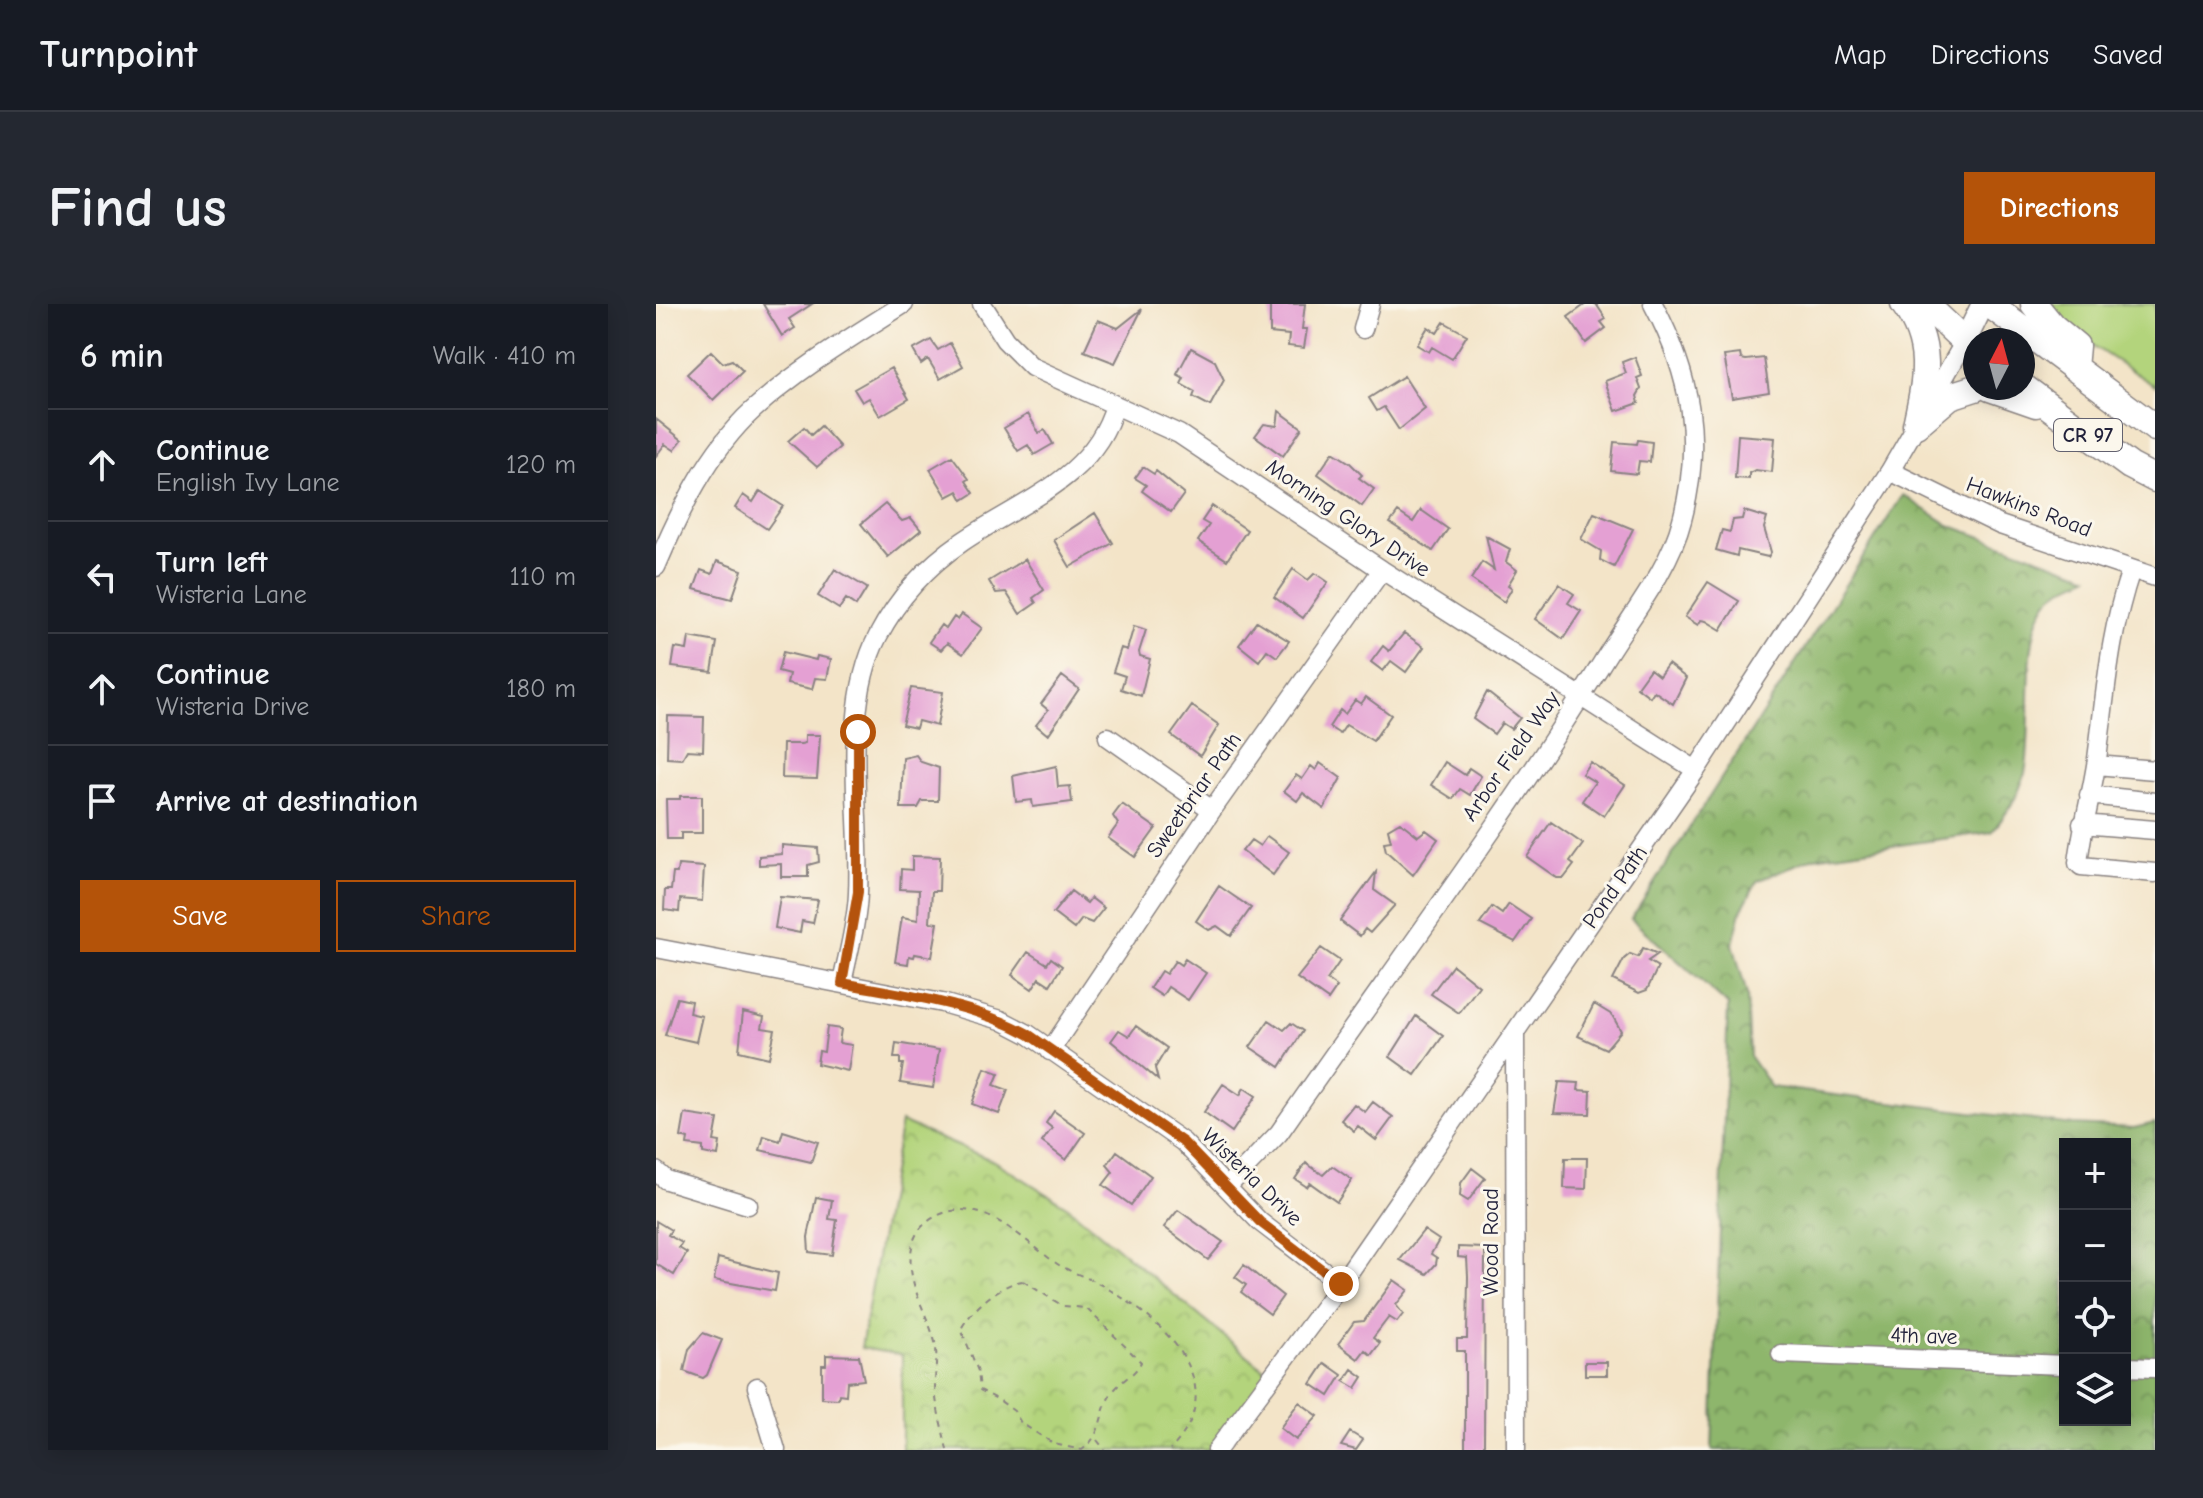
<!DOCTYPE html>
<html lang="en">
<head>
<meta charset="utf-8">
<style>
	body { margin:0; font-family:"Comic Neue",sans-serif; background:#242831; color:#f1f3f6 }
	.controls { position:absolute; right:24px; bottom:24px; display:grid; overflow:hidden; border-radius:0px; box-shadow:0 4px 20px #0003 }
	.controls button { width:72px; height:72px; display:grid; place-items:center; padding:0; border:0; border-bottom:2px solid #363941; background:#171b24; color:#f1f3f6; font:40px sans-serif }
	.compass { position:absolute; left:1307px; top:24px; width:72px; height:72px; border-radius:50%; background:#171b24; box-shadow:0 4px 20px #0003; rotate:6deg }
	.stop { position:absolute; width:24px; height:24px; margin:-18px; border:6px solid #b45309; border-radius:50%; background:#fff }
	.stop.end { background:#b45309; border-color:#fff; box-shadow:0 2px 8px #0008 }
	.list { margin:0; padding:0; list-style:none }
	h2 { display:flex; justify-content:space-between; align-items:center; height:104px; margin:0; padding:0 32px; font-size:34px }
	h2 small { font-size:26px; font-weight:400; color:#9ea1a6 }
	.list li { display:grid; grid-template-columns:52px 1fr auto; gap:24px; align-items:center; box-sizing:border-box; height:112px; padding:0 32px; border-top:2px solid #363941 }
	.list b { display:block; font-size:30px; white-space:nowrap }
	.list p { margin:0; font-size:26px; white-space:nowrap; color:#9ea1a6 }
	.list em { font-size:26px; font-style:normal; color:#9ea1a6 }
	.actions { display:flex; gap:16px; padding:24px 32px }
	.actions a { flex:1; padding:18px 0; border:2px solid #b45309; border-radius:0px; text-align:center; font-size:28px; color:#b45309 }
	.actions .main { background:#b45309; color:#fff }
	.icon { flex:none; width:44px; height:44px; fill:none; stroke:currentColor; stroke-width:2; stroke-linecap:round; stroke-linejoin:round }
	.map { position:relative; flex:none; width:1499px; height:1146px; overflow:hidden; border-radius:0px }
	header { display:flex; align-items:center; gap:48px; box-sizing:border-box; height:112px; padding:0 40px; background:#171b24; border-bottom:2px solid #363941 }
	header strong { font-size:38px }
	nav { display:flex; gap:44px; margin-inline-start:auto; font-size:28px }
	.intro { display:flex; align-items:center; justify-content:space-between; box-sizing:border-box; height:192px; padding:0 48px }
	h1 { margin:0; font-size:56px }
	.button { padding:20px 36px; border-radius:0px; background:#b45309; color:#fff; font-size:28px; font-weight:700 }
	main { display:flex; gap:48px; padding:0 48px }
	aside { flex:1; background:#171b24; border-radius:0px; box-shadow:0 4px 20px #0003 }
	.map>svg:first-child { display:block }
	.grass { fill:#b3d47c; stroke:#6a7b5c; stroke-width:2 }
	.forest { fill:url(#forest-crowns); stroke:#586c54; stroke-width:2; fill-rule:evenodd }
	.park { fill:url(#park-crowns); stroke:#6a7b5c; stroke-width:2 }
	.building { fill:#e4a0d3 }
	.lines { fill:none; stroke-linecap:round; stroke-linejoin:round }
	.minor-casing { stroke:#8a8382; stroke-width:21 }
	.major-casing { stroke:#8a8382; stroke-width:25 }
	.highway-casing { stroke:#8a8382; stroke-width:29 }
	.path { stroke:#8a8382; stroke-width:2; stroke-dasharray:6 6; stroke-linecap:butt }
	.minor { stroke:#fff; stroke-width:18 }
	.major { stroke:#fff; stroke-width:22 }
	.highway { stroke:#fff; stroke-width:26 }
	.route { stroke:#b45309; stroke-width:10 }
	.labels { text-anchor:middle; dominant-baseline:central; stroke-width:6; stroke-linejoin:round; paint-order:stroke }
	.shield { fill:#fbf7ec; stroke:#636270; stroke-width:2 }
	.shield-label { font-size:20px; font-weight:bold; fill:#22223b }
	.street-label { font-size:22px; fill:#22223b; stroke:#fbf7ec }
</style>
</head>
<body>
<header>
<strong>Turnpoint</strong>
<nav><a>Map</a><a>Directions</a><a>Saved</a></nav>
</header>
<div class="intro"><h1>Find us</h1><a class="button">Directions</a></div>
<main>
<aside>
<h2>6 min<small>Walk · 410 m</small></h2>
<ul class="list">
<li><svg class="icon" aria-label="ahead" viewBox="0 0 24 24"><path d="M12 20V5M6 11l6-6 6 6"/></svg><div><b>Continue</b><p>English Ivy Lane</p></div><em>120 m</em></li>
<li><svg class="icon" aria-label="left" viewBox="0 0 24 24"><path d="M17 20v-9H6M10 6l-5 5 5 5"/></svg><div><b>Turn left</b><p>Wisteria Lane</p></div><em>110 m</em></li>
<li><svg class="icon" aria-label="ahead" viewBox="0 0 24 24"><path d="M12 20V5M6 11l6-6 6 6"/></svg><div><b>Continue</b><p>Wisteria Drive</p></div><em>180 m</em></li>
<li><svg class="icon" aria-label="arrive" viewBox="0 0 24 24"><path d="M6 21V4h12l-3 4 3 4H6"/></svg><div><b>Arrive at destination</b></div></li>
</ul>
<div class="actions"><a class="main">Save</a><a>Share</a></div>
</aside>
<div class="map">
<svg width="1499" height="1146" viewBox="0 0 1499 1146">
	<defs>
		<pattern id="forest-crowns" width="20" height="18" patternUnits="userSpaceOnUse" patternTransform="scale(2)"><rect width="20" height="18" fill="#8eb66c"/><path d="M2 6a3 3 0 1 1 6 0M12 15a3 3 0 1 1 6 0" fill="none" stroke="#74945a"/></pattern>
		<pattern id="park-crowns" width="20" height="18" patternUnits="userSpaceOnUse" patternTransform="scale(2)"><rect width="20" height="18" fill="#b3d47c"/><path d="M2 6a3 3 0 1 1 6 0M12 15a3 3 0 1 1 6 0" fill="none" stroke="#9ab66c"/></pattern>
	</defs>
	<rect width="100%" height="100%" fill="#fbf7ec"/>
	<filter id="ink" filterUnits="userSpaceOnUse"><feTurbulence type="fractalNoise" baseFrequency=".0125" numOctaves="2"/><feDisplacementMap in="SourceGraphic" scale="16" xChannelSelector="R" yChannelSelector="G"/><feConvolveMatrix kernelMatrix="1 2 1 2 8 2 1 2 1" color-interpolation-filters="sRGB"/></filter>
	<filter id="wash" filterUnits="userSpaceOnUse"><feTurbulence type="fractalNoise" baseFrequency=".006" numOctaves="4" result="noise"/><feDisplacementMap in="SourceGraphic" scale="32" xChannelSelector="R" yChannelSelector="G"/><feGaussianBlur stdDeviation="1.8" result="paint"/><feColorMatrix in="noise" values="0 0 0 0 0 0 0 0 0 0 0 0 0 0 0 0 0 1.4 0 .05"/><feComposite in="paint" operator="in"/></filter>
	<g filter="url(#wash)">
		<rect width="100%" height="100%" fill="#f3e4c8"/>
		<path class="grass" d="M1389 0H1499V82L1405 21Z"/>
		<path class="forest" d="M1247 191 1293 221 1433 272C1422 278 1404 284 1395 293 1362 328 1379 425 1369 469 1363 492 1350 510 1336 528L1158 553 1101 577 1085 607 1077 640 1091 691 1094 753 1115 783 1417 821 1478 824 1499 819V1146H1056L1072 701 975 615ZM1409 840H1469V1116H1409Z"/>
		<path class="park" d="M245 818 340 858 412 903 615 1071 558 1146H246V1051L205 1044Z"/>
		<g id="blocks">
			<path class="building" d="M107 0H156L133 15 139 24 126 32Z
				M614 0H649L646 25H651L648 44 632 42 633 31 614 29Z
				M930 0H940L950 15 945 18 950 24 930 39 912 13Z
				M486 5 459 59 428 47 442 16 462 24Z
				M788 18 811 31 796 55 776 43 773 48 761 41 772 23 781 29Z
				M275 36 282 46 294 39 307 62 284 75 272 55 265 60 257 46Z
				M535 44 559 57 568 76 554 102 537 93 539 88 525 80 528 74 521 70Z
				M55 47 67 59 76 56 87 67 57 96 31 70Z
				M1084 50 1085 55 1090 56 1108 54 1113 88 1076 94 1068 52Z
				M979 53 986 72 981 74 985 85 981 92 983 99 960 107 949 77 970 69 966 58Z
				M235 64 253 95 224 112 213 94 206 98 198 85Z
				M748 72 769 105 743 126 728 103 721 107 713 94Z
				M623 107 646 124 627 152 599 132 608 120 621 122Z
				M372 110 383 129 389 126 397 140 378 151 372 141 362 147 348 124Z
				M0 115 26 136 18 146 9 140 0 152Z
				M165 122 184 143 161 163 132 137 148 123 155 131Z
				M1082 131 1119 134 1116 168 1099 166 1093 169V175L1079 174Z
				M982 136 996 138 994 158 983 157 981 170 955 167 958 138 981 140Z
				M677 148 694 159 706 171 703 174 718 185 706 202 662 170Z
				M296 152 313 175 310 177 318 189 307 196 302 187 291 193 274 165Z
				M487 163 498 170 500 167 528 190 515 208 486 187 490 181 479 174Z
				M104 187 127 202 111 225 79 204 87 191 97 198Z
				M229 200 246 217 255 214 265 226 232 253 205 220Z
				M556 202 591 226 571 256 542 237 553 221 546 217Z
				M765 206 792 225 777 247 734 219 742 208 757 218Z
				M1088 207 1111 214 1108 224 1115 248 1112 253 1082 246 1081 252 1060 246 1066 226 1074 228 1077 216 1086 215Z
				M439 209 457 239 414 263 398 236Z
				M938 209 977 225 958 263 944 256 945 247 925 235Z
				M830 232 854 245 850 258 861 266 852 281 856 284 848 298 815 275 826 258 838 266Z
				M369 255 388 286 377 294 380 299 364 310 350 288 340 289 333 277Z
				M61 257 86 266 76 295 38 285 45 266 56 270Z
				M179 265 211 284 200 302 190 295 183 305 162 292Z
				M637 265 652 276 659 269 672 278 647 314 618 293Z
				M1052 278 1083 297 1065 326 1050 317 1045 316 1042 321 1029 313Z
				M903 280 918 290 912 299 925 307 907 335 879 315Z
				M306 310 326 324 307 350 291 339 285 346 273 338 285 321 290 325 298 313 302 316Z
				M601 317 633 337 621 353 611 346 603 357 583 341Z
				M478 322 490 326 483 348 484 352 494 355 485 392 465 385 469 372 457 368 465 344 471 346Z
				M748 329 768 343 750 368 735 357 727 367 715 358 727 342 733 347Z
				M33 333 61 338 56 368 16 363 19 344 31 346Z
				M127 348 160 356 161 352 175 355 171 375 159 374 156 385 131 380 133 370 122 367Z
				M1012 360 1030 374 1017 400 998 387 994 393 981 383 994 365 1003 372Z
				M406 372 423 385 392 431 380 421 392 406 385 400Z
				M255 384 287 388 281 422 262 417 260 424 246 421Z
				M831 388 864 414 855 425 846 419 838 430 817 415Z
				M710 393 735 411 717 437 690 421 684 430 673 423 684 406 689 410 699 396 705 400Z
				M536 402 563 421 544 452 515 431Z
				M12 412 48 413 47 447 31 446 26 455 11 454Z
				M149 431H164L161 475 126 474 127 440H145L149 439Z
				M260 451 265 458 283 464 282 497H266L262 504H245L247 454Z
				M789 458 809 471 813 464 825 472 814 491 804 485 797 495 775 481Z
				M934 458 969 481 948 512 926 497 939 478 926 470Z
				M664 459 685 474 668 505 647 489 641 497 628 487 640 471 646 475 655 462 660 466Z
				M400 462 402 483 414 482 416 498 377 503 376 496 360 498 357 472Z
				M24 492H46V529H25V535H11L10 495H24Z
				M466 500 500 524 479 553 452 534 462 520 457 512Z
				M744 518 762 532 770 526 782 535 757 571 730 547 728 538 735 537 732 525Z
				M895 518 927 540 914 558 918 561 908 574H901L871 553Z
				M611 532 633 548 617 571 586 547 595 536 604 542Z
				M126 541 162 544 163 558 152 561V573H125V560L103 561V552L126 550Z
				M256 552 284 553 283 587H276L274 618 282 619 276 653 259 650 258 653 253 652 252 660 239 658 246 613 262 616 263 586 244 585 245 565 256 566Z
				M22 561 48 563 46 597 24 595 23 608 8 606 9 586H15L17 569H21Z
				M720 568 718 586 739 601 714 629 709 625 704 632 684 617Z
				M563 582 595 604 575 632 561 622 553 626 540 617Z
				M415 587 431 599 435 594 448 604 436 619 426 615 418 625 397 609Z
				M124 593 162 596 157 619 146 617 144 629 119 624Z
				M853 600 875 615 859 638 824 620 836 603 846 610Z
				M665 644 684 657 671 676 681 683 672 696 641 674Z
				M987 644 1002 650 992 657 1002 663 991 686 983 689 957 676 968 655 974 650 982 653Z
				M372 648 391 660 395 654 406 662 394 681 383 674 376 685 356 671Z
				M529 655 550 669 532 696 512 683 506 692 494 684 505 667 510 670 519 657 525 661Z
				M797 661 823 682 803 709 775 690Z
				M21 694 35 697 33 709 46 712 40 738 9 731Z
				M938 700 956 711 965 727 950 745 922 732Z
				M87 708 108 713 106 724 119 726 113 754 83 747Z
				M760 712 787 732 759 771 734 753Z
				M613 716 628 726 635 719 647 727 624 763 594 743Z
				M480 722 511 744 499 764 502 776 455 737 463 726 473 732Z
				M171 723 185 725 183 739 196 741 192 767 161 760 163 747 168 748Z
				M240 739 283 746 277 784 244 779 247 760H244V754H238Z
				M329 764 343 769 338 781 352 786 343 810 316 800Z
				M903 778 923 779 922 786 935 787 934 810 898 809Z
				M567 780 584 791 588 784 600 792 576 828 548 808Z
				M717 798 737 813 720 836 702 822 698 827 685 816 698 800 709 808Z
				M398 807 429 829 410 856 386 838 396 824 390 819Z
				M29 810 62 815 58 837 64 838 62 852 47 849V843L31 841 32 835 25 833Z
				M127 827 162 838 155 858 104 846 108 832 124 837Z
				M461 847 495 872 475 901 447 881 457 868 451 861Z
				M909 854H931L930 885 908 884Z
				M650 859 667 871 676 862 696 876 681 898 654 879 651 883 639 875Z
				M816 864 829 874 812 897 804 892 805 879Z
				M160 893 176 896 173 915 181 916 176 951 153 948 152 933Z
				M522 906 567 938 552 956 508 923Z
				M0 917 15 926 12 931 26 939 23 944 31 949 18 971 0 960Z
				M768 926 783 936 775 950 781 954 780 960 771 970 744 956Z
				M802 943 829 944 828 1146H809V1047H801V1035H811L812 972 811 954 802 953Z
				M62 954 122 969 119 987 58 976Z
				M588 961 627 992 614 1010 585 988 590 981 579 973Z
				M738 976 752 986 740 1001 747 1010 741 1018 733 1013 717 1034 724 1039 715 1051 709 1046 702 1055 682 1040 698 1018 708 1017Z
				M47 1029 66 1036 51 1071 47 1074 28 1067 33 1045Z
				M170 1051 203 1052 208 1076 191 1078 190 1091 183 1090 182 1095 166 1094V1061H170Z
				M929 1058H951V1071H929Z
				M669 1059 686 1071 673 1092 655 1080Z
				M696 1065 707 1073 700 1084 688 1077Z
				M643 1098 662 1112 640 1136 624 1124Z
				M694 1128 707 1136 700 1146 685 1142Z"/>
		</g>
	</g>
	<g filter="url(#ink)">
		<use href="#blocks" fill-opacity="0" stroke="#8a8382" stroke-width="2"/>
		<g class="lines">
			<defs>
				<path id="minor" d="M326 0 349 36 376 63 523 130 726 266 1040 466
					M707 25 714 0
					M1234 167 1344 221 1499 273
					M0 263C23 209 52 147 97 106 142 65 196 33 248 0
					M1475 266C1453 331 1450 387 1441 455 1436 490 1426 523 1422 559L1425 562 1499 569
					M452 433 556 506
					M1440 461 1499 466
					M1433 491 1499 498
					M1426 520 1499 526
					M0 644 286 699 345 716 372 730 527 838 604 918 685 980
					M186 679C192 649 201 619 202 589 206 510 184 405 222 332 242 294 271 262 306 238 364 198 438 175 459 101
					M859 729 860 1146
					M394 747 556 506 726 266
					M0 867 10 876 92 901
					M571 883 623 829C731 673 846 520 946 359 973 314 1013 267 1026 216 1047 137 1035 71 997 0
					M1125 1050 1409 1061
					M1469 1063 1499 1064
					M101 1083 120 1146
					M561 1146 685 980 1040 466 1234 167 1308 39"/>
				<path id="major" d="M1308 39 1327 0"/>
				<path id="highway" d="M1248 0C1278 41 1270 75 1260 121
					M1269 0 1319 47
					M1333 0 1499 124
					M1378 0 1396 22 1420 42 1418 64
					M1367 83 1474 162 1499 175
					M1334 84 1380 100
					M1260 121 1294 92 1319 84"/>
			</defs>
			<use href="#minor" class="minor-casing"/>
			<use href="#major" class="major-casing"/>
			<use href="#highway" class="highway-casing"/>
			<path class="path" d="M367 977 407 1002 430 1004 485 1058C479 1071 468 1074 459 1085 441 1106 450 1128 426 1146L398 1140 365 1119 358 1107 343 1096 324 1086 322 1067 305 1025C315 1006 345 979 367 977Z
				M441 1136 449 1146
				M291 1146C287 1125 279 1101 279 1080 279 1066 282 1052 279 1038 270 1005 247 975 257 939 262 919 284 907 303 906 341 905 374 942 403 961 417 969 433 974 447 982 507 1016 579 1080 514 1146"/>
			<use href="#minor" class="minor"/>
			<use href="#major" class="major"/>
			<use href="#highway" class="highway"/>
		</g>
	</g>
	<g class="lines" filter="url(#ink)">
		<path class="route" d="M202 428V588L186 679C249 691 315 699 372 730L527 838 604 918 685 980"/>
	</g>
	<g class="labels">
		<rect class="shield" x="1398" y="115" width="68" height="32" rx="6"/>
		<g class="shield-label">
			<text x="1432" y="131">CR 97</text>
		</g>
		<g class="street-label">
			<text transform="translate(1373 203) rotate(21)">Hawkins Road</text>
			<text transform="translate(692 214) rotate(34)">Morning Glory Drive</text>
			<text transform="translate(855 452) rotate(-55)">Arbor Field Way</text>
			<text transform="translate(538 491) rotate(-55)">Sweetbriar Path</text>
			<text transform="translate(959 583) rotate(-55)">Pond Path</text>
			<text transform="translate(596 873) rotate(44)">Wisteria Drive</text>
			<text transform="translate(835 938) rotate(-90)">Wood Road</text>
			<text transform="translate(1268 1032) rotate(2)">4th ave</text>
		</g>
	</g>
</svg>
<div class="controls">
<button>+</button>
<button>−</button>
<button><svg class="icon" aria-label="locate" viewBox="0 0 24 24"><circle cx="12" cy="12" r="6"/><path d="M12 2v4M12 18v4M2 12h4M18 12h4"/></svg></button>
<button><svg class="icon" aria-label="layers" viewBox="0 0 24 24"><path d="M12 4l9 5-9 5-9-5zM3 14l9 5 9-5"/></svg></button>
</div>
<svg class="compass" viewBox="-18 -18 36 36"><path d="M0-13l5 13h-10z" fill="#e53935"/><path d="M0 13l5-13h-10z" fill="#9ea1a6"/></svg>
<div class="stop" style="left:202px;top:428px"></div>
<div class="stop end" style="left:685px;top:980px"></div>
</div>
</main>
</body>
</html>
